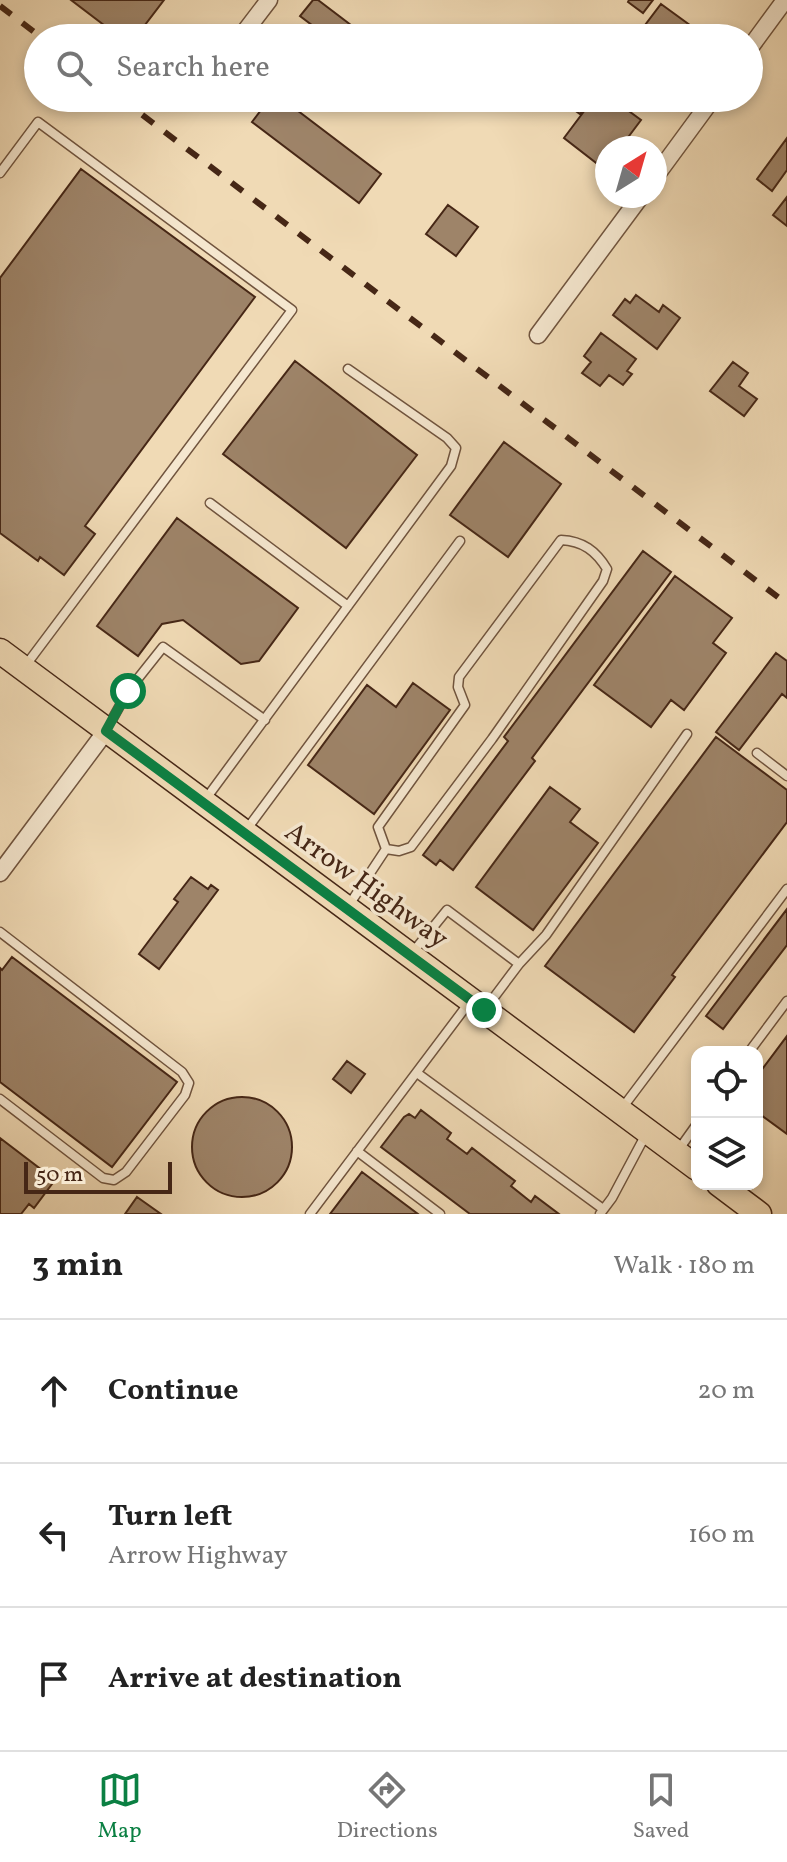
<!DOCTYPE html>
<html lang="en">
<head>
<meta charset="utf-8">
<style>
	body { margin:0; font-family:Vollkorn,serif; background:#f2f2f2; color:#222 }
	.controls { position:absolute; right:24px; bottom:24px; display:grid; overflow:hidden; border-radius:16px; box-shadow:0 4px 12px #0003 }
	.controls button { width:72px; height:72px; display:grid; place-items:center; padding:0; border:0; border-bottom:2px solid #e0e0e0; background:#fff; color:#222; font:40px sans-serif }
	.compass { position:absolute; left:595px; top:136px; width:72px; height:72px; border-radius:50%; background:#fff; box-shadow:0 4px 12px #0003; rotate:37deg }
	.scale { position:absolute; left:24px; bottom:20px; width:148px; box-sizing:border-box; padding-left:8px; border:4px solid #462716; border-top:0; font-size:22px; line-height:28px; white-space:nowrap; color:#462716; -webkit-text-stroke:6px #f5e7cf; paint-order:stroke }
	.stop { position:absolute; width:24px; height:24px; margin:-18px; border:6px solid #0b8043; border-radius:50%; background:#fff }
	.stop.end { background:#0b8043; border-color:#fff; box-shadow:0 2px 8px #0008 }
	.list { margin:0; padding:0; list-style:none }
	h2 { display:flex; justify-content:space-between; align-items:center; height:104px; margin:0; padding:0 32px; font-size:34px }
	h2 small { font-size:26px; font-weight:400; color:#767676 }
	.list li { display:grid; grid-template-columns:52px 1fr auto; gap:24px; align-items:center; box-sizing:border-box; height:144px; padding:0 32px; border-top:2px solid #e0e0e0 }
	.list b { display:block; font-size:30px; white-space:nowrap }
	.list p { margin:0; font-size:26px; white-space:nowrap; color:#767676 }
	.list em { font-size:26px; font-style:normal; color:#767676 }
	.icon { flex:none; width:44px; height:44px; fill:none; stroke:currentColor; stroke-width:2; stroke-linecap:round; stroke-linejoin:round }
	.map { position:relative; flex:none; width:787px; height:1214px; overflow:hidden }
	.search { position:absolute; background:#fff; box-shadow:0 4px 12px #0003; left:24px; right:24px; top:24px; height:88px; display:flex; align-items:center; gap:20px; box-sizing:border-box; padding:0 28px; border-radius:44px; color:#767676; font-size:30px }
	.sheet { height:536px; background:#fff }
	nav { display:flex; justify-content:space-around; align-items:center; box-sizing:border-box; height:112px; border-top:2px solid #e0e0e0; background:#fff; font-size:22px; color:#767676 }
	nav a { display:grid; justify-items:center; gap:4px }
	nav .on { color:#0b8043 }
	.map>svg:first-child { display:block }
	.building { fill:#9e8469; stroke:#462716; stroke-width:2 }
	.lines { fill:none; stroke-linecap:round; stroke-linejoin:round }
	.service-casing { stroke:#70543e; stroke-width:11 }
	.minor-casing { stroke:#70543e; stroke-width:19 }
	.primary-casing { stroke:#462716; stroke-width:27 }
	.service { stroke:#f5e7cf; stroke-width:8 }
	.minor { stroke:#f5e7cf; stroke-width:16 }
	.primary { stroke:#f0dab5; stroke-width:24 }
	.rail { stroke:#462716; stroke-width:6; stroke-dasharray:14 14; stroke-linecap:butt }
	.route { stroke:#0b8043; stroke-width:10 }
	.labels { text-anchor:middle; dominant-baseline:central; stroke-width:7; stroke-linejoin:round; paint-order:stroke }
	.street-label { font-size:28px; fill:#462716; stroke:#f5e7cf }
</style>
</head>
<body>
<div class="map">
<svg width="787" height="1214" viewBox="0 0 787 1214">
	<rect width="100%" height="100%" fill="#f0dab5"/>
	<filter id="stains"><feTurbulence type="fractalNoise" baseFrequency=".0025" numOctaves="4"/><feColorMatrix values="0 0 0 0 .2 0 0 0 0 .09 0 0 0 0 .02 0 0 0 .5 -.17"/></filter>
	<radialGradient id="worn" r=".72"><stop offset=".6" stop-color="#630" stop-opacity="0"/><stop offset="1" stop-color="#630" stop-opacity=".3"/></radialGradient>
	<path class="building" d="M71 0H164L135 38H121Z
		M313 0H318L368 38H329L300 16Z
		M629 0H653L643 13 628 2Z
		M661 4 698 31 693 38H646L639 33Z
		M270 98H281L381 174 359 203 252 122Z
		M558 98H592L580 114Z
		M594 98H611L641 120 620 148H607V165L604 169 564 138Z
		M787 138V170L772 191 757 179Z
		M81 169 255 297 85 526 95 534 64 575 40 557 38 561 0 533V278Z
		M787 197V226L773 215Z
		M448 205 478 227 456 256 426 234Z
		M636 295 659 312 663 305 680 318 657 349 613 315 625 299 630 303Z
		M601 333 636 359 627 371 632 374 623 385 609 375 600 386 582 373 591 362 584 356Z
		M295 361 417 455 346 548 223 454Z
		M733 362 748 373 739 386 757 399 744 416 710 391Z
		M504 442 561 484 508 557 450 515Z
		M177 518 298 608 259 661 241 664 183 620 162 624 138 656 97 626Z
		M643 551 671 572 532 758 535 761 453 870 440 860 436 865 423 855 508 741 504 737Z
		M675 576 732 618 713 643 726 653 684 710 671 700 651 727 594 685Z
		M776 653 787 661V698L782 694 739 750 716 732Z
		M413 683 450 710 374 814 308 765 367 685 396 707Z
		M716 737 787 790V822L672 975 675 977 634 1032 545 966Z
		M550 787 580 809 570 822 598 843 533 930 476 887Z
		M191 877 208 889 211 885 218 890 159 969 139 954 178 902 174 899Z
		M787 909V945L723 1029 706 1016Z
		M12 957 177 1082 112 1167 0 1082V968L2 970Z
		M787 1036V1134L757 1112V1076Z
		M347 1061 365 1074 351 1093 333 1079Z
		M192 1147a50 50 0 1 1 100 0a50 50 0 1 1-100 0Z
		M421 1110 451 1133 447 1139 467 1154 472 1148 515 1181 511 1186 531 1202 535 1196 559 1214H470L381 1147 404 1117 409 1114 415 1118Z
		M0 1138 55 1180 34 1208 29 1204 21 1214H0Z
		M362 1172 418 1214H330Z
		M137 1197 161 1214H125Z"/>
	<g class="lines">
		<defs>
			<path id="service" d="M0 173 38 122 292 310 26 665
				M210 503 348 606
				M108 727 128 691 163 647 265 720
				M757 753 787 776
				M205 800 451 466 456 448 447 438 348 369
				M247 829 460 541
				M349 905 386 849 399 851 411 847 492 739 603 581 607 569C596 551 583 541 561 540L459 677 458 687 465 705 378 827 386 849
				M0 932 182 1072 189 1083 185 1095 126 1172 114 1180 103 1178 0 1099
				M413 952 447 910 519 964 486 1008
				M519 964 546 935 687 734
				M749 1052 787 1001
				M417 1073 603 1209
				M623 1107 787 889
				M357 1151 440 1214
				M677 1152 697 1124
				M310 1214 468 1004
				M600 1214 612 1198 645 1136"/>
			<path id="minor" d="M240 38 269 0
				M749 49 785 0
				M655 177 713 98
				M538 335 641 196
				M0 873 106 731"/>
			<path id="primary" d="M0 651 697 1168
				M719 1184 759 1214"/>
		</defs>
		<use href="#service" class="service-casing"/>
		<use href="#minor" class="minor-casing"/>
		<use href="#primary" class="primary-casing"/>
		<use href="#service" class="service"/>
		<use href="#minor" class="minor"/>
		<use href="#primary" class="primary"/>
		<path class="rail" d="M0 6 42 38
			M120 98 787 604"/>
	</g>
	<g class="lines">
		<path class="route" d="M128 691 106 731 484 1010"/>
	</g>
	<g class="labels">
		<g class="street-label">
			<text transform="translate(366 886) rotate(36)">Arrow Highway</text>
		</g>
	</g>
	<rect width="100%" height="100%" filter="url(#stains)"/>
	<rect width="100%" height="100%" fill="url(#worn)"/>
</svg>
<div class="controls">
<button><svg class="icon" aria-label="locate" viewBox="0 0 24 24"><circle cx="12" cy="12" r="6"/><path d="M12 2v4M12 18v4M2 12h4M18 12h4"/></svg></button>
<button><svg class="icon" aria-label="layers" viewBox="0 0 24 24"><path d="M12 4l9 5-9 5-9-5zM3 14l9 5 9-5"/></svg></button>
</div>
<svg class="compass" viewBox="-18 -18 36 36"><path d="M0-13l5 13h-10z" fill="#e53935"/><path d="M0 13l5-13h-10z" fill="#767676"/></svg>
<div class="scale">50 m</div>
<div class="stop" style="left:128px;top:691px"></div>
<div class="stop end" style="left:484px;top:1010px"></div>
<div class="search"><svg class="icon" aria-label="search" viewBox="0 0 24 24"><circle cx="10" cy="10" r="6"/><path d="M15 15l6 6"/></svg>Search here</div>
</div>
<section class="sheet">
<h2>3 min<small>Walk · 180 m</small></h2>
<ul class="list">
<li><svg class="icon" aria-label="ahead" viewBox="0 0 24 24"><path d="M12 20V5M6 11l6-6 6 6"/></svg><div><b>Continue</b></div><em>20 m</em></li>
<li><svg class="icon" aria-label="left" viewBox="0 0 24 24"><path d="M17 20v-9H6M10 6l-5 5 5 5"/></svg><div><b>Turn left</b><p>Arrow Highway</p></div><em>160 m</em></li>
<li><svg class="icon" aria-label="arrive" viewBox="0 0 24 24"><path d="M6 21V4h12l-3 4 3 4H6"/></svg><div><b>Arrive at destination</b></div></li>
</ul>
</section>
<nav>
<a class="on"><svg class="icon" aria-label="map" viewBox="0 0 24 24"><path d="M3 6l6-2 6 2 6-2v14l-6 2-6-2-6 2zM9 4v14M15 6v14"/></svg>Map</a>
<a><svg class="icon" aria-label="directions" viewBox="0 0 24 24"><path d="M12 3l9 9-9 9-9-9zM9 14v-3h6M13 9l2 2-2 2"/></svg>Directions</a>
<a><svg class="icon" aria-label="saved" viewBox="0 0 24 24"><path d="M7 4h10v16l-5-4-5 4z"/></svg>Saved</a>
</nav>
</body>
</html>
